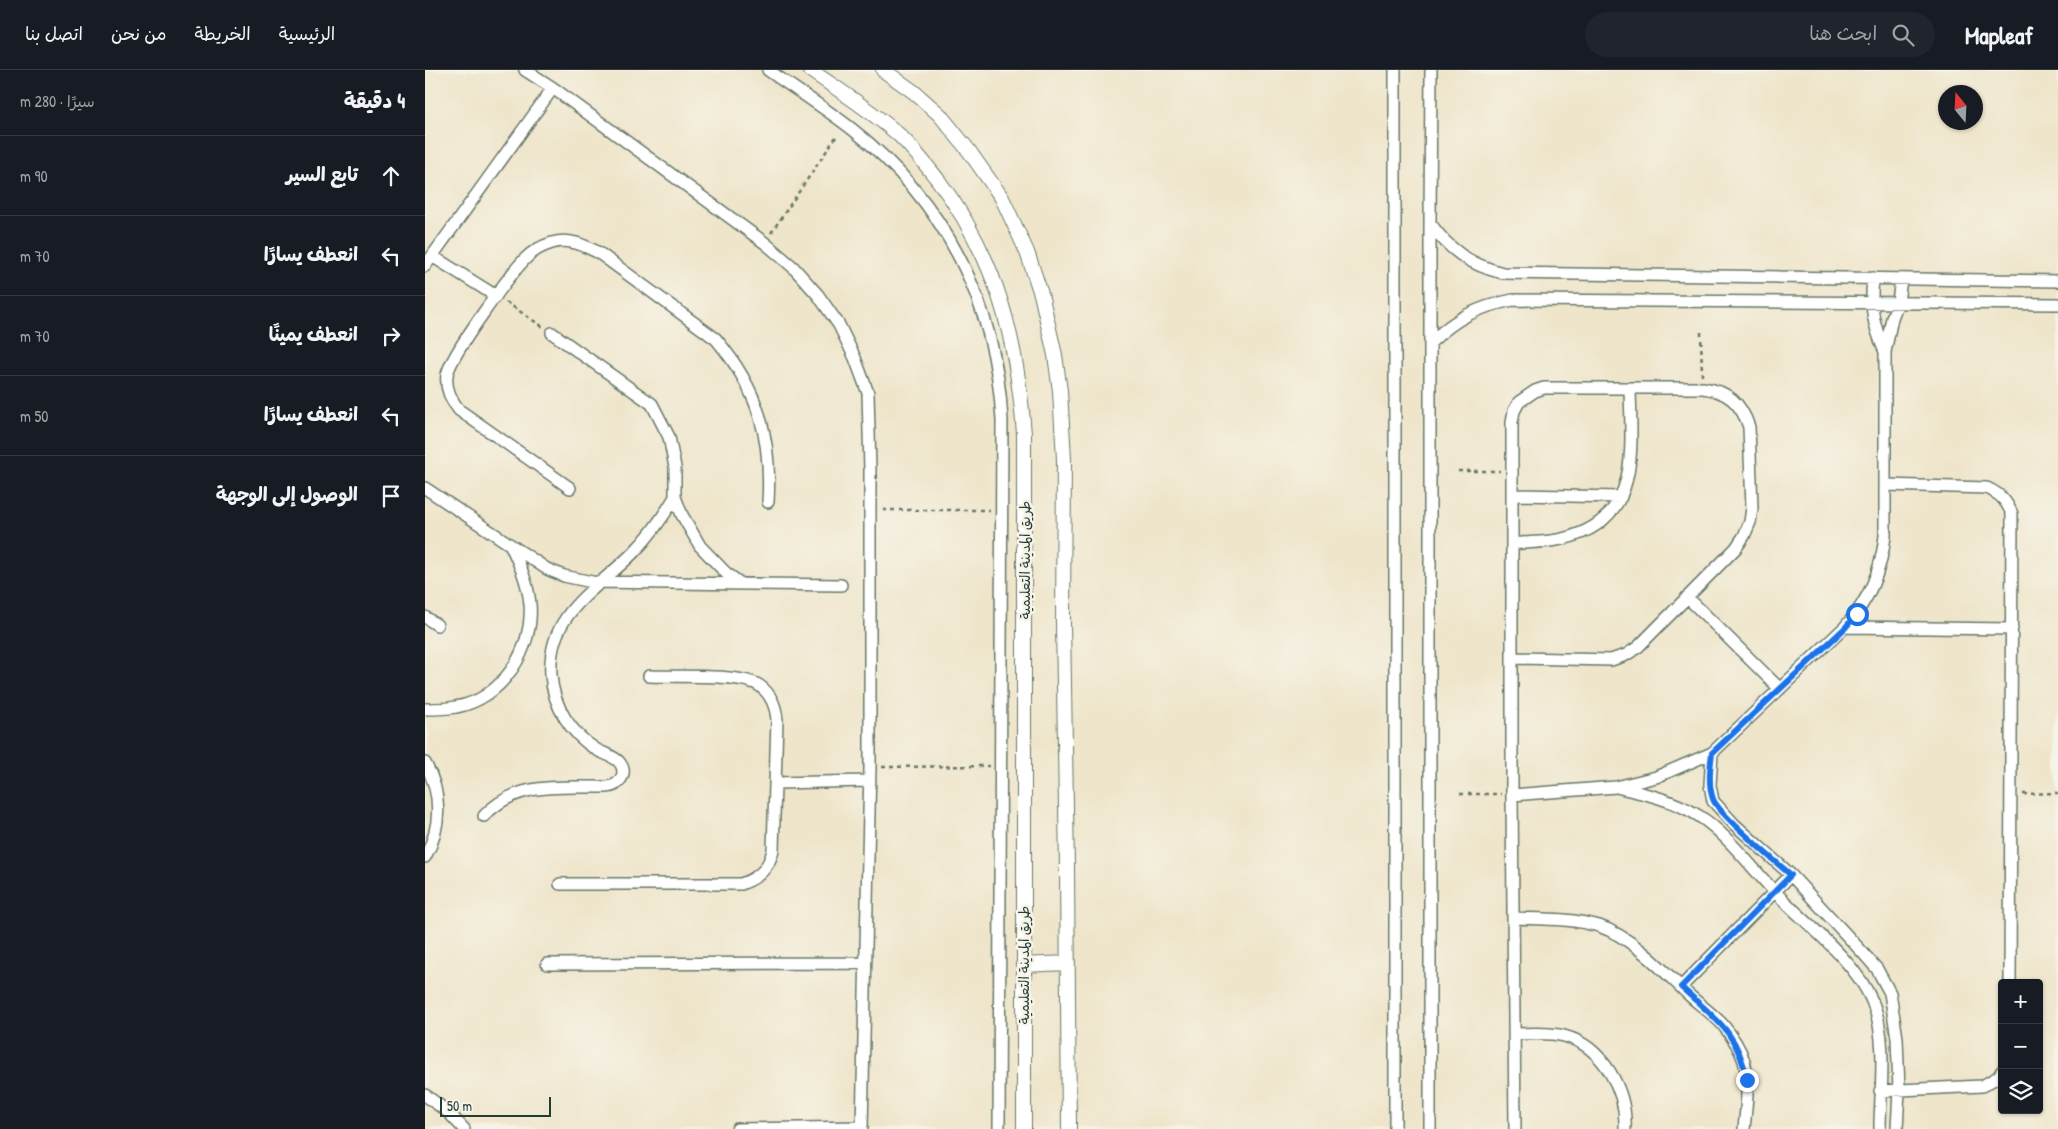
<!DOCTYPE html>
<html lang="ar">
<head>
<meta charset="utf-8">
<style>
	body { margin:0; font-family:"Patrick Hand","Playpen Sans Arabic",sans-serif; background:#20242c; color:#f1f3f6; direction:rtl }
	.controls { position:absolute; right:15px; bottom:15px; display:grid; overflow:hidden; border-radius:5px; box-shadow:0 1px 4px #0004 }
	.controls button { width:45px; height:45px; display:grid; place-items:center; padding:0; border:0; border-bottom:1px solid #363941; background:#171b24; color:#f1f3f6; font:25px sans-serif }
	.compass { position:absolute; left:1513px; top:15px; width:45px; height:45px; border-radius:50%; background:#171b24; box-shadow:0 1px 4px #0004; rotate:342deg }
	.scale { position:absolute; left:15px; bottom:12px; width:111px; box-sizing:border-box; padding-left:5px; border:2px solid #1f3d34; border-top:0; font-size:14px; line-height:18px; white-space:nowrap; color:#1f3d34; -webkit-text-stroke:4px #f7f3e8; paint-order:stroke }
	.stop { position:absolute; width:15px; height:15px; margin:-11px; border:4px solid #1a73e8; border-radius:50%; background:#fff }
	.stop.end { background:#1a73e8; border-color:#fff; box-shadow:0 1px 5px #0008 }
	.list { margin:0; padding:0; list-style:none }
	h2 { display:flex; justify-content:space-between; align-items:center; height:65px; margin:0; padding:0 20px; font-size:21px }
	h2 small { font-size:16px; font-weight:400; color:#9ea1a6 }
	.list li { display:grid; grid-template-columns:32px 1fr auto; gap:15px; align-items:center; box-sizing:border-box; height:80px; padding:0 20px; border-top:1px solid #363941 }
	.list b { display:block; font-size:19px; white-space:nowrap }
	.list em { font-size:16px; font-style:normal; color:#9ea1a6 }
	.icon { flex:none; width:28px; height:28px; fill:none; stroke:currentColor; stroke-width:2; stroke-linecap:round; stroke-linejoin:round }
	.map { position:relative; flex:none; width:1633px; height:1059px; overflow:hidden; direction:ltr }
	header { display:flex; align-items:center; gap:30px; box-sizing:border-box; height:70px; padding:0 25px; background:#171b24; border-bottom:1px solid #363941 }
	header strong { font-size:24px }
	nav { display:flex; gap:28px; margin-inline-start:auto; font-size:18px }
	.search { width:350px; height:45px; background:#20242c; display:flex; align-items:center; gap:12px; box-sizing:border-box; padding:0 18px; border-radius:28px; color:#9ea1a6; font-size:19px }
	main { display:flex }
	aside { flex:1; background:#171b24 }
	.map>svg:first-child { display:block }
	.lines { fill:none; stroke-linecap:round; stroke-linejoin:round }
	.minor-casing { stroke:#677868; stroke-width:14 }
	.tertiary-casing { stroke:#677868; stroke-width:16 }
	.path { stroke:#677868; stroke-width:2.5; stroke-dasharray:4 4; stroke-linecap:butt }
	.minor { stroke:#fff; stroke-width:11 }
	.tertiary { stroke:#fff; stroke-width:14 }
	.route { stroke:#1a73e8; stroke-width:6 }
	.labels { text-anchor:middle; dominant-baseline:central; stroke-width:5; stroke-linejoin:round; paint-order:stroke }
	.street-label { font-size:14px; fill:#1f3d34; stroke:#f7f3e8 }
</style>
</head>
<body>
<header>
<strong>Mapleaf</strong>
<div class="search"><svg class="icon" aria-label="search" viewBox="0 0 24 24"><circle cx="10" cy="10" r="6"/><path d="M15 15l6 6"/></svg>ابحث هنا</div>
<nav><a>الرئيسية</a><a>الخريطة</a><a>من نحن</a><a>اتصل بنا</a></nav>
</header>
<main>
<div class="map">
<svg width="1633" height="1059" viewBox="0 0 1633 1059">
	<rect width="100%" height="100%" fill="#f7f3e8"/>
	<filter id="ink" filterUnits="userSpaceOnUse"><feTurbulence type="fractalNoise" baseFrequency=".02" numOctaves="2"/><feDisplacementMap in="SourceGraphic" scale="10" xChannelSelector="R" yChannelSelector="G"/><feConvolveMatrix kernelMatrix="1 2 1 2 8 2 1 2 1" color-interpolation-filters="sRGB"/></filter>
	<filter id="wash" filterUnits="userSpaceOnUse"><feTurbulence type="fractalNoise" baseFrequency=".0096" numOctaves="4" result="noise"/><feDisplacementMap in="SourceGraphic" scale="20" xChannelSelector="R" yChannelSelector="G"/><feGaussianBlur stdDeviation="1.12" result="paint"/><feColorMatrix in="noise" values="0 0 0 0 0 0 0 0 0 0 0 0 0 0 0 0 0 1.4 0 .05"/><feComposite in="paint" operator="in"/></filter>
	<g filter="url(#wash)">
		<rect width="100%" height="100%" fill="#eee5ca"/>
	</g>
	<g filter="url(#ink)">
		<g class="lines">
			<defs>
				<path id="minor" d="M100 0 128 18 340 173 368 197 393 225 414 255 430 288 443 323 445 400V697L437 1059
					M343 0C371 20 400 38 427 59 520 132 571 233 577 350L574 1059
					M1005 153C1024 180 1045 195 1078 203L1633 211
					M7 186 71 226
					M0 196 128 18
					M1448 208C1445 239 1448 254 1460 282
					M127 263 227 334 244 367 250 397V427L257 445 275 476 301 503 316 514
					M1005 273C1031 248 1052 237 1088 230L1633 234
					M1461 415 1562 418C1575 424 1581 430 1587 444L1585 913
					M0 418 122 499 139 506 167 512 416 515
					M145 418 34 340C26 330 20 319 22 305 25 286 85 204 101 188 108 181 117 176 127 173 144 168 159 175 174 183L291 269C333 319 347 367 343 432
					M1087 425 1196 427
					M1087 474C1104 472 1121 473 1137 469 1217 451 1206 381 1205 318
					M1262 527 1355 619
					M0 547 12 555
					M1420 557 1587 559
					M1087 588 1186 590 1201 585 1213 577 1311 478 1319 466 1325 452 1327 438 1324 357C1316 333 1303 321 1278 318H1119L1110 321 1094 332 1089 341 1087 352V725L1090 1059
					M0 639C10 639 21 639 31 637 77 629 109 579 105 534 103 513 95 495 86 476
					M1287 683 1285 715 1288 731 1309 754 1366 805 1438 883 1452 899 1465 923 1472 968 1474 1020 1472 1059
					M0 693C17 723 17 757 0 787
					M350 713 445 711
					M1195 718C1222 724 1251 731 1274 746 1299 761 1328 799 1349 821 1380 853 1430 890 1447 931 1463 967 1455 1020 1455 1059
					M1087 725 1191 717 1231 707 1287 683 1420 557C1444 530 1456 502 1460 466V282L1467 248 1473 232 1476 209
					M59 746C92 710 138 718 182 717 194 716 203 704 195 693 190 686 179 684 172 680 146 664 128 636 126 605 122 542 172 520 209 482 225 466 238 447 250 427
					M135 814H316C334 808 344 798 348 780L352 650C351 637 347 625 335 616 317 603 249 607 224 606
					M1088 848C1117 849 1146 848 1174 856 1207 867 1239 901 1264 925 1275 935 1288 944 1298 955 1307 966 1315 978 1319 991 1325 1013 1321 1037 1319 1059
					M122 894 440 893
					M1256 917 1366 805
					M1089 964C1105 964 1123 962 1139 966 1178 976 1202 1021 1200 1059
					M1455 1021 1557 1016 1573 1007 1577 1001
					M0 1025 23 1042 39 1059
					M312 1059 437 1057
					M970 1059V0
					M1005 1059V153L1006 0"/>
				<path id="tertiary" d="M385 0C415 21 447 41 474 65 488 78 501 95 513 110 572 188 592 269 599 364V1059
					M458 0 489 22 515 45 544 81 577 128 602 182 616 224 630 285 635 321 639 389 638 553 642 798 644 1059
					M598 895 643 893"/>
			</defs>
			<use href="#minor" class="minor-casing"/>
			<use href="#tertiary" class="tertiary-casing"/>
			<path class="path" d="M346 163 413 64
				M81 232 118 257
				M1276 262 1277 306
				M1033 401H1075
				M458 440H565
				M457 697 564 696
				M1035 724H1076
				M1598 724 1633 723"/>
			<use href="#minor" class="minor"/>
			<use href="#tertiary" class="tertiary"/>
		</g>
	</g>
	<g class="lines" filter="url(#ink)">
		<path class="route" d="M1322 1010C1313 962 1291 949 1256 917L1366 805C1351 792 1293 744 1288 729 1283 715 1285 698 1287 683L1420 558 1432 544"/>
	</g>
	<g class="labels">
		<g class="street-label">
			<text transform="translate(599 490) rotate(-90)">طريق المدينة التعليمية</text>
			<text transform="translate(598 895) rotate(-90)">طريق المدينة التعليمية</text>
		</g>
	</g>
</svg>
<div class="controls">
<button>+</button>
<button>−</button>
<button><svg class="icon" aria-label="layers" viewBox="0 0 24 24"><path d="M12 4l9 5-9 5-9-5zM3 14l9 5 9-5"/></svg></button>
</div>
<svg class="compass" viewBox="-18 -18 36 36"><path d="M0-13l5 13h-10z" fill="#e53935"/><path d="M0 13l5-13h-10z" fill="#9ea1a6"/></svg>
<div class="scale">50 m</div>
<div class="stop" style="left:1432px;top:544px"></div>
<div class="stop end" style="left:1322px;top:1010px"></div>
</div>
<aside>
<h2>4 دقيقة<small>سيرًا · 280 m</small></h2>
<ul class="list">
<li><svg class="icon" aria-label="ahead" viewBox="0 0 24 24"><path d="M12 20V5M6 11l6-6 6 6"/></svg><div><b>تابع السير</b></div><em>90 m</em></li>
<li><svg class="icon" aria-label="left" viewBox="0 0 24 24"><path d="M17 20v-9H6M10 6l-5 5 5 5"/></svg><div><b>انعطف يسارًا</b></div><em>70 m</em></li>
<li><svg class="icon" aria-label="right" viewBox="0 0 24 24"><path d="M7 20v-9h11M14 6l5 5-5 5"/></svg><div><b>انعطف يمينًا</b></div><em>70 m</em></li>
<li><svg class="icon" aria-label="left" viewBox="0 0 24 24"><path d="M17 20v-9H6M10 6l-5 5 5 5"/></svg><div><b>انعطف يسارًا</b></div><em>50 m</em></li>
<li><svg class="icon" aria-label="arrive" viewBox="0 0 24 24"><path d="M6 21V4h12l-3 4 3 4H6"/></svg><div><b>الوصول إلى الوجهة</b></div></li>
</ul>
</aside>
</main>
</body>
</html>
